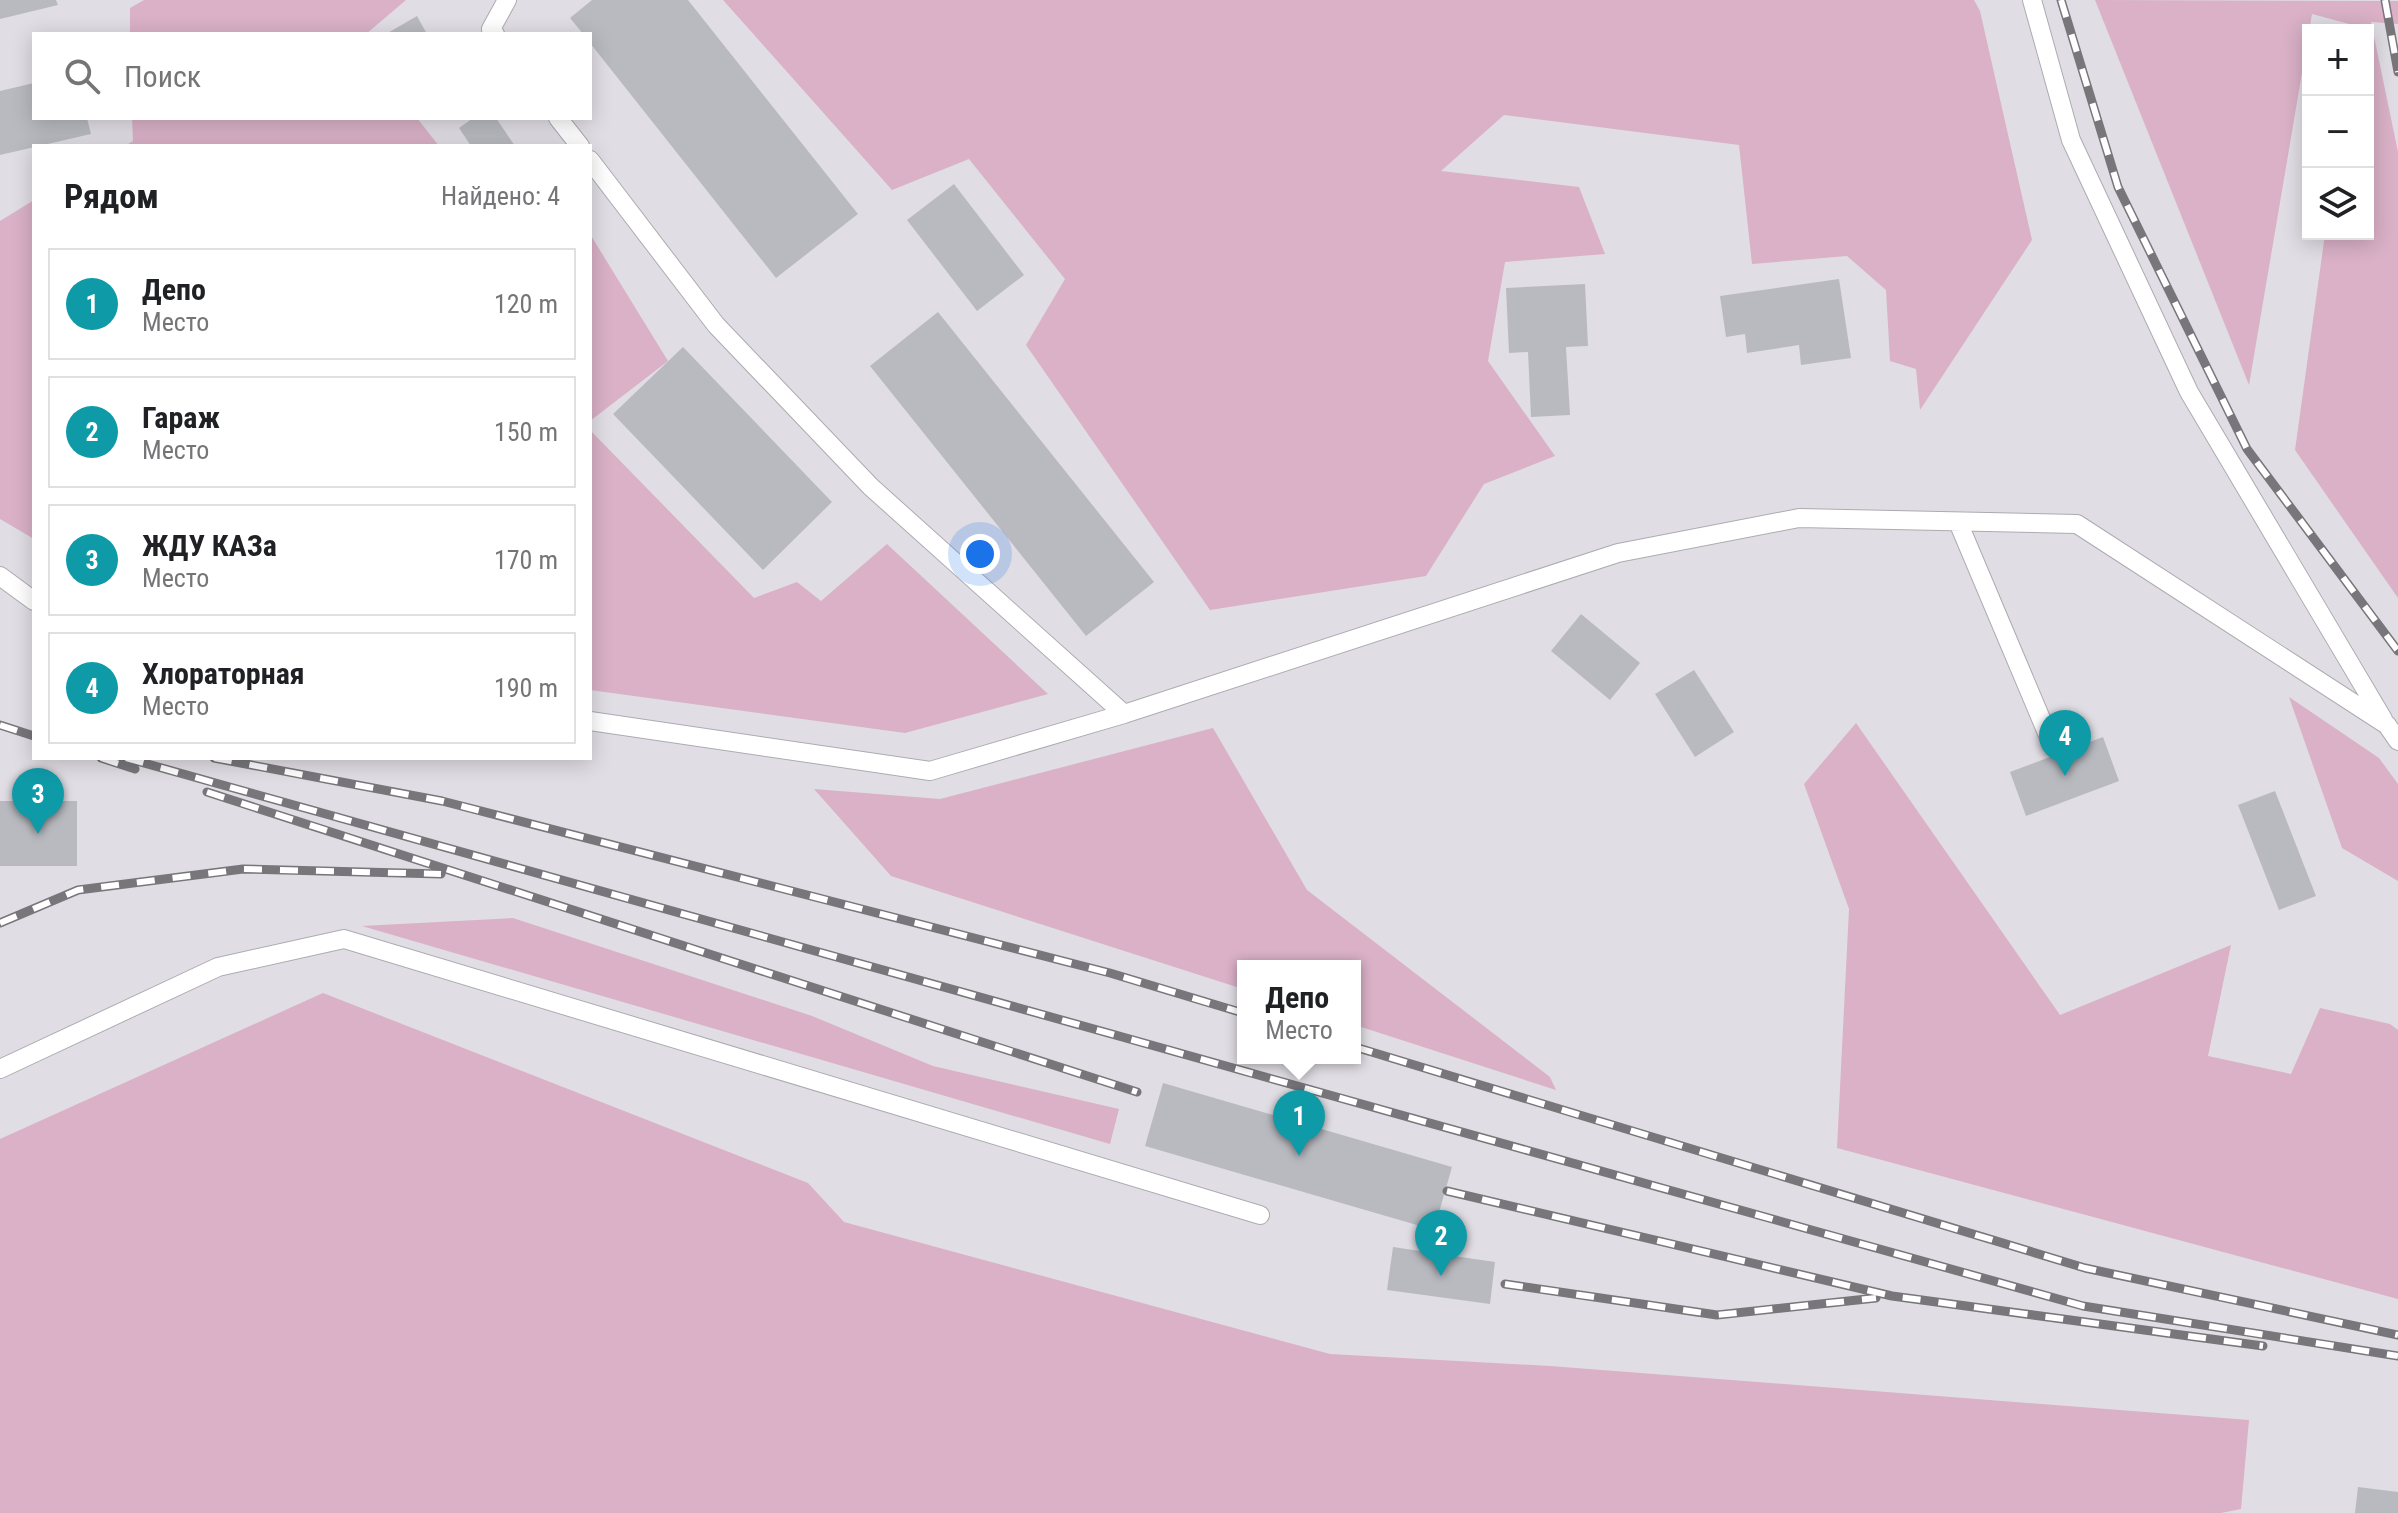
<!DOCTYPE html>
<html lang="ru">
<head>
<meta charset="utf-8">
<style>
	body { margin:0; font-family:"Roboto Condensed",sans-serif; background:#f2f2f2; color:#202124 }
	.controls { position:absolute; right:24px; top:24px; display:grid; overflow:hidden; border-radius:0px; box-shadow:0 4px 20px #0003 }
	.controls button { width:72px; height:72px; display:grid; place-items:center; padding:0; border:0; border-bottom:2px solid #e0e0e0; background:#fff; color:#202124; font:40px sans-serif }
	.you { position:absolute; left:980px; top:554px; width:28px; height:28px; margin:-20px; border:6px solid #fff; border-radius:50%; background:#1a73e8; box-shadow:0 0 0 12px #1a73e833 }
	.badge { display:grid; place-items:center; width:52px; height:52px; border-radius:50%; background:#111827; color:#fff; font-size:26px; font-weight:700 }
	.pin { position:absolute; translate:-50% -66px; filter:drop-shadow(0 2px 4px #0008) }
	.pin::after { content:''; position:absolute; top:42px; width:28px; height:24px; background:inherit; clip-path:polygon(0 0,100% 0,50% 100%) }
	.popup { position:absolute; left:1237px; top:960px; width:124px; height:104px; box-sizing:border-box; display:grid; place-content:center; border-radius:0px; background:#fff; filter:drop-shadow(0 2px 6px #0005); font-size:26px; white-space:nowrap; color:#757577 }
	.popup b { font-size:30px; color:#202124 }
	.popup::after { content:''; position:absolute; left:50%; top:100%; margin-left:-16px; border:16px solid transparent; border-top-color:#fff }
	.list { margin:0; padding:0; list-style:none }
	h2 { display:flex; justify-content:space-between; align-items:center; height:104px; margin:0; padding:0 32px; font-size:34px }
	h2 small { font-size:26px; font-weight:400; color:#757577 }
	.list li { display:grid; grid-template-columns:52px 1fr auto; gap:24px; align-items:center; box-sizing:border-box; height:112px; margin:0 16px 16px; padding:0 16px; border:2px solid #e0e0e0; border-radius:0px }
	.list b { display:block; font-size:30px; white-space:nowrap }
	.list p { margin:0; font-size:26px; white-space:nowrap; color:#757577 }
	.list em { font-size:26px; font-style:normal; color:#757577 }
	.icon { flex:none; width:44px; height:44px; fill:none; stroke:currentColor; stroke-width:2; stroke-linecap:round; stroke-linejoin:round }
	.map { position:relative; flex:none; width:2398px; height:1513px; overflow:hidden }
	.search { position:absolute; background:#fff; box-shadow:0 4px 20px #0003; left:32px; top:32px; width:560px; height:88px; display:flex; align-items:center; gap:20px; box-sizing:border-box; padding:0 28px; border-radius:0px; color:#757577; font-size:30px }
	.panel { position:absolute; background:#fff; box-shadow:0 4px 20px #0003; left:32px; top:144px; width:560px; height:616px; border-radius:0px }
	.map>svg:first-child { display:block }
	.green { fill:#dab1c7 }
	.building { fill:#b9bac0 }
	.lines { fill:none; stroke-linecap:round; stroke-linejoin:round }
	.service-casing { stroke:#adabb1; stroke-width:20 }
	.service { stroke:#fff; stroke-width:18 }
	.rail-casing { stroke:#78767a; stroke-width:9 }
	.rail { stroke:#fff; stroke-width:6; stroke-dasharray:18; stroke-linecap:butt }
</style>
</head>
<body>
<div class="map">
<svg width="2398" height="1513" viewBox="0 0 2398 1513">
	<rect width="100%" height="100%" fill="#e0dee4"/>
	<path class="green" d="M144 0H406L366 34H130V8Z
		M723 0H1974L1980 11 2032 240 1920 410 1916 369 1890 361 1886 290 1847 256 1752 264 1739 145 1504 115 1441 171 1579 187 1605 254 1505 262 1488 361 1555 456 1484 484 1426 576 1210 610 1026 345 1065 279 969 159 892 190Z
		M2095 0 2398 1V24L2371 22 2398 152V598L2295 450 2325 234H2368V30H2353V25L2312 14 2249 385Z
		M132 118H417L439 146H125L133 141Z
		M34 200V539L0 519V221Z
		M590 234 668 361 590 421Z
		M590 430 754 598 797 582 821 601 887 544 1048 694 905 733 590 690Z
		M2289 697 2379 758 2398 784V881L2342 848Z
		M1856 723 2060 1015 2231 945 2208 1056 2291 1074 2320 1008 2390 1024 2398 1030V1299L1837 1148 1849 909 1804 784Z
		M1213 728 1307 890 1550 1077 1556 1090 1355 1025V966H1243V989L891 876 814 789 940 799Z
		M513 918 812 1016 933 1066 1119 1109 1110 1144 362 926Z
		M323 993 808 1183 844 1222 1330 1354 1550 1366 2249 1420 2241 1509 2221 1513H0V1139Z"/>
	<path class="building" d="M0 0H56L58 5 0 19Z
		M592 0H688L858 214 776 278 590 43V34H583L570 18Z
		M417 16 427 34H386Z
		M34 83V118H87L91 134 0 155V91Z
		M473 118H496L515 146H471L459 128Z
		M954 184 1024 275 977 311 907 220Z
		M1839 279 1851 358 1801 365 1799 345 1747 353 1745 334 1726 337 1720 296Z
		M1585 284 1588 346 1566 347 1570 415 1531 417 1528 352 1509 353 1506 288Z
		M938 312 1154 582 1086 636 870 366Z
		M683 347 832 502 763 570 613 414Z
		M1581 614 1640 663 1610 700 1551 651Z
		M1694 670 1734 732 1695 757 1655 694Z
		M2103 737 2119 781 2026 816 2010 772Z
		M2275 791 2316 896 2279 910 2238 805Z
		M0 801H77V866H0Z
		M1163 1083 1452 1167 1434 1230 1145 1146Z
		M1393 1247 1495 1262 1490 1304 1387 1290Z
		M2358 1487 2398 1492V1513H2355Z"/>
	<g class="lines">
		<defs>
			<path id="service" d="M2032 0 2071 140 2189 392 2383 719
				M495 34 491 29 507 0
				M558 118 580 146
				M590 160 716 325 871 487 1124 714
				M1958 522 2050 740
				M0 576 34 601
				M590 721 930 771 1124 714 1618 553 1799 518 2077 524 2387 725 2398 741
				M0 1069 218 967 344 939 1260 1215"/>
		</defs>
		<use href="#service" class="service-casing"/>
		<use href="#service" class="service"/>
		<defs>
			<path id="rail" d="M2061 0 2118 187 2247 449 2398 651
				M2385 0 2398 72
				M0 725 34 736
				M101 758 135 769
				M126 758 2083 1306 2398 1356
				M214 758 442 801 1110 973 1243 1013
				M207 792 1137 1092
				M0 923 78 890 243 869 441 874
				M1355 1047 2085 1268 2398 1335
				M1447 1191 1892 1296 2263 1346
				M1505 1284 1717 1315 1876 1298"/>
		</defs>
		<use href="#rail" class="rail-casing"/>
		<use href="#rail" class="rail"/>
	</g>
</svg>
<div class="controls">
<button>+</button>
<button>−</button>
<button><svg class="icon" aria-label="layers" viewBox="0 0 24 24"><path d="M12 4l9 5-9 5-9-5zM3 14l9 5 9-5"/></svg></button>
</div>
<div class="you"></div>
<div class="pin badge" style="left:1299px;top:1156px;background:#0f9aa8">1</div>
<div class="popup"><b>Депо</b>Место</div>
<div class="pin badge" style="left:1441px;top:1276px;background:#0f9aa8">2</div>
<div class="pin badge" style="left:38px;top:834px;background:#0f9aa8">3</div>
<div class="pin badge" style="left:2065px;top:776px;background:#0f9aa8">4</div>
<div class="search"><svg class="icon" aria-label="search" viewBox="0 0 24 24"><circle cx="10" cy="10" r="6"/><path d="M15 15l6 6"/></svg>Поиск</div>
<section class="panel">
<h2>Рядом<small>Найдено: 4</small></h2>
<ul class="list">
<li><span class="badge" style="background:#0f9aa8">1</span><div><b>Депо</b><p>Место</p></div><em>120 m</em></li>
<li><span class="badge" style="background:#0f9aa8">2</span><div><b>Гараж</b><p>Место</p></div><em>150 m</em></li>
<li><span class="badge" style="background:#0f9aa8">3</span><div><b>ЖДУ КАЗа</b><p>Место</p></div><em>170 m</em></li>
<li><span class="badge" style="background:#0f9aa8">4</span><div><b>Хлораторная</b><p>Место</p></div><em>190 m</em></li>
</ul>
</section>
</div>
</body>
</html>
